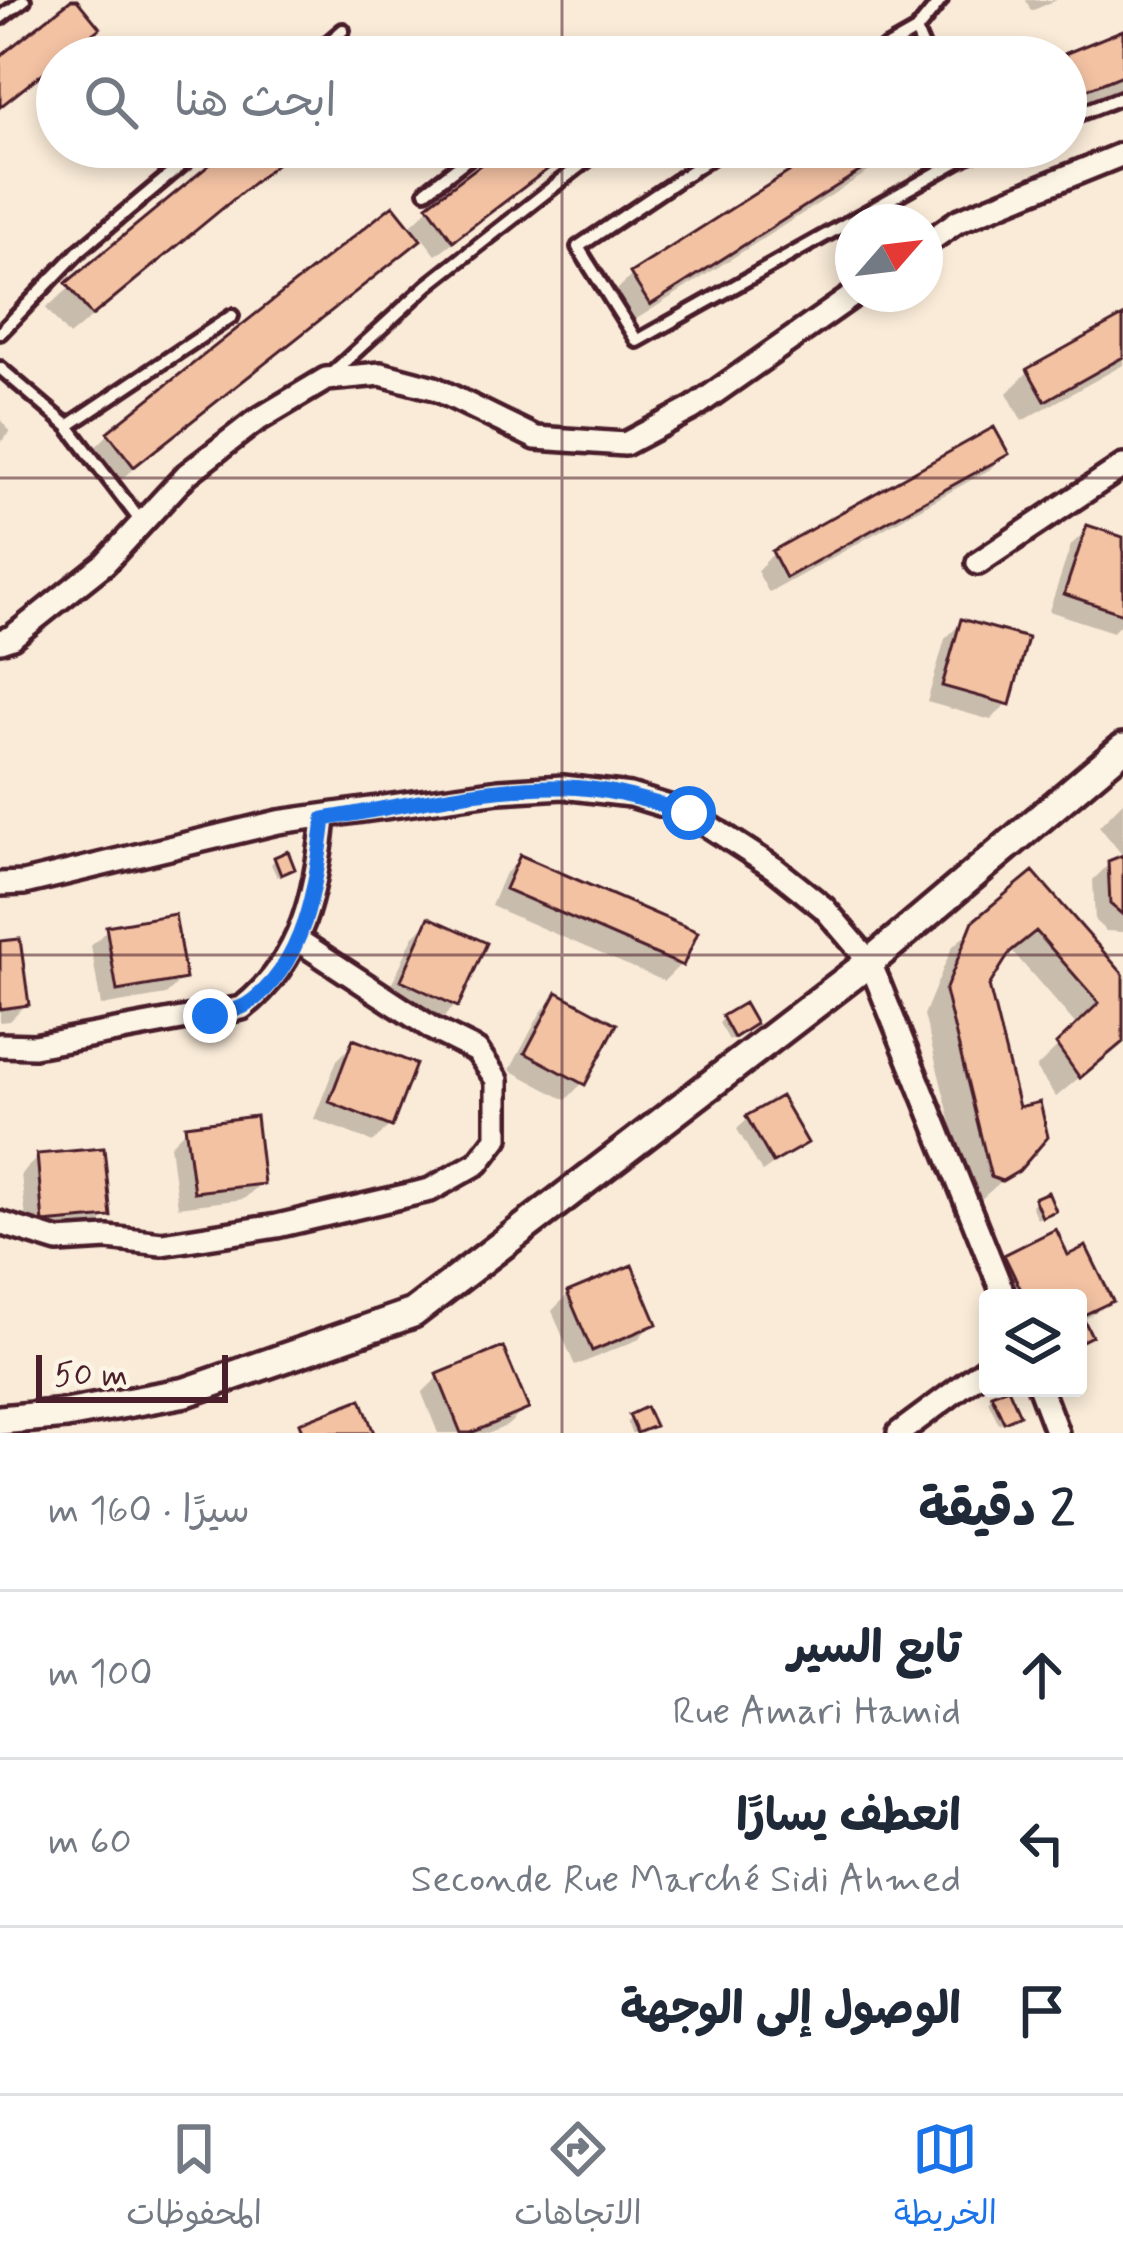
<!DOCTYPE html>
<html lang="ar">
<head>
<meta charset="utf-8">
<style>
	body { margin:0; font-family:Mynerve,"Playpen Sans Arabic",sans-serif; background:#f2f2f3; color:#1f2937; direction:rtl }
	.controls { position:absolute; right:36px; bottom:36px; display:grid; overflow:hidden; border-radius:12px; box-shadow:0 6px 18px #0003 }
	.controls button { width:108px; height:108px; display:grid; place-items:center; padding:0; border:0; border-bottom:3px solid #e0e1e3; background:#fff; color:#1f2937; font:60px sans-serif }
	.compass { position:absolute; left:835px; top:204px; width:108px; height:108px; border-radius:50%; background:#fff; box-shadow:0 6px 18px #0003; rotate:62deg }
	.scale { position:absolute; left:36px; bottom:30px; width:192px; box-sizing:border-box; padding-left:12px; border:6px solid #4a1f2b; border-top:0; font-size:33px; line-height:42px; white-space:nowrap; color:#4a1f2b; -webkit-text-stroke:9px #fcf5e5; paint-order:stroke }
	.stop { position:absolute; width:36px; height:36px; margin:-27px; border:9px solid #1a73e8; border-radius:50%; background:#fff }
	.stop.end { background:#1a73e8; border-color:#fff; box-shadow:0 3px 12px #0008 }
	.list { margin:0; padding:0; list-style:none }
	h2 { display:flex; justify-content:space-between; align-items:center; height:156px; margin:0; padding:0 48px; font-size:51px }
	h2 small { font-size:39px; font-weight:400; color:#747a83 }
	.list li { display:grid; grid-template-columns:78px 1fr auto; gap:36px; align-items:center; box-sizing:border-box; height:168px; padding:0 48px; border-top:3px solid #e0e1e3 }
	.list b { display:block; font-size:45px; white-space:nowrap }
	.list p { margin:0; font-size:39px; white-space:nowrap; color:#747a83 }
	.list em { font-size:39px; font-style:normal; color:#747a83 }
	.icon { flex:none; width:66px; height:66px; fill:none; stroke:currentColor; stroke-width:2; stroke-linecap:round; stroke-linejoin:round }
	.map { position:relative; flex:none; width:1123px; height:1433px; overflow:hidden; direction:ltr }
	.search { position:absolute; background:#fff; box-shadow:0 6px 18px #0003; left:36px; right:36px; top:36px; height:132px; display:flex; align-items:center; gap:30px; box-sizing:border-box; padding:0 42px; border-radius:66px; color:#747a83; font-size:45px }
	.sheet { height:660px; background:#fff }
	nav { display:flex; justify-content:space-around; align-items:center; box-sizing:border-box; height:168px; border-top:3px solid #e0e1e3; background:#fff; font-size:33px; color:#747a83 }
	nav a { display:grid; justify-items:center; gap:6px }
	nav .on { color:#1a73e8 }
	.map>svg:first-child { display:block }
	.shadow { fill:#0003 }
	.building { fill:#f3c2a3; stroke:#4a1f2b; stroke-width:3 }
	.lines { fill:none; stroke-linecap:round; stroke-linejoin:round }
	.service-casing { stroke:#4a1f2b; stroke-width:20 }
	.minor-casing { stroke:#4a1f2b; stroke-width:30 }
	.tertiary-casing { stroke:#4a1f2b; stroke-width:36 }
	.service { stroke:#fcf5e5; stroke-width:10 }
	.minor { stroke:#fcf5e5; stroke-width:21 }
	.tertiary { stroke:#fcf5e5; stroke-width:27 }
	.route { stroke:#1a73e8; stroke-width:15 }
	.grid { fill:none; stroke:#4a1f2b; stroke-width:3; stroke-opacity:0.55 }
</style>
</head>
<body>
<div class="map">
<svg width="1123" height="1433" viewBox="0 0 1123 1433">
	<rect width="100%" height="100%" fill="#faebd8"/>
	<filter id="ink" filterUnits="userSpaceOnUse"><feTurbulence type="fractalNoise" baseFrequency=".00833" numOctaves="2"/><feDisplacementMap in="SourceGraphic" scale="24" xChannelSelector="R" yChannelSelector="G"/><feConvolveMatrix kernelMatrix="1 2 1 2 8 2 1 2 1" color-interpolation-filters="sRGB"/></filter>
	<g filter="url(#ink)">
		<path class="shadow" d="M1026 0H1057L1031 11Z
			M1123 33V86L1066 109 1064 57Z
			M236 147H297L69 336 46 308Z
			M509 147H577L436 255 421 236 395 262 111 487 86 456 109 434 393 209 408 228 429 208Z
			M833 147H898L882 163 627 325 610 297 632 275Z
			M1123 319V365L1022 421 1007 393 1029 371Z
			M0 419 10 432 0 443Z
			M993 432 1005 454 989 470 769 593 757 571 773 554Z
			M1088 529 1123 540V621L1113 632 1049 611 1071 545Z
			M962 622 1007 703 991 720 927 702 945 639Z
			M1123 802V856L1099 826Z
			M521 858 681 964 664 981 491 906 504 875Z
			M1123 858V932L1106 931 1095 921 1093 880 1110 863Z
			M276 859 291 869 277 877 271 864Z
			M1033 875 1123 979V1041L1056 1097 1036 1068 1078 1027 1012 951 1004 957 986 986 1016 1168 978 1202 970 1199 924 1015 952 947Z
			M430 920 456 1005 439 1021 386 997 413 937Z
			M108 929 183 978 166 995 101 1006 91 946Z
			M0 944 26 1004 9 1021 0 1022Z
			M557 995 582 1083 566 1100 510 1070 541 1012Z
			M724 1018 748 1028 729 1040 719 1023Z
			M354 1043 390 1125 373 1142 314 1119 337 1060Z
			M748 1119 804 1143 762 1172 737 1129Z
			M187 1128 261 1183 244 1199 178 1207 170 1145Z
			M38 1157 108 1215 91 1232 28 1238 21 1174Z
			M1036 1200 1052 1210 1037 1219 1031 1205Z
			M1005 1257 1066 1259 1110 1300 1082 1322 1088 1335 1078 1346V1298H1000L989 1274Z
			M568 1294 653 1323 637 1340 575 1366 552 1311Z
			M439 1376 525 1409 508 1425 490 1433H438L422 1393Z
			M992 1396 1016 1414 999 1424 988 1401Z
			M631 1418 651 1426 641 1433H631L627 1422Z"/>
		<path class="building" d="M71 0H77L100 28 63 57H57V62L0 107V56Z
			M1123 30V75L1066 98V57H1057Z
			M231 147H297L92 316 66 283Z
			M504 147H577L453 241 427 205Z
			M828 147H898L650 305 630 273Z
			M393 205 421 240 134 467 107 432Z
			M1123 316V357L1045 401 1027 369Z
			M994 427 1009 454 786 578 772 551Z
			M1087 525 1123 537V614L1064 594Z
			M961 619 1028 638 1010 705 942 686Z
			M288 851 295 869 281 875 274 857Z
			M520 855 698 932 683 966 505 889Z
			M1123 855V915L1110 904 1108 861Z
			M1033 871 1123 974V1042L1080 1078 1056 1044 1099 1003 1036 931 1011 951 989 986 1019 1107 1040 1102 1048 1137 1019 1171 1002 1181 991 1177 945 991 973 921Z
			M175 914 186 979 117 991 106 926Z
			M429 917 487 943 458 1007 401 980Z
			M20 939 29 1005 0 1009V941Z
			M557 992 617 1024 585 1085 525 1053Z
			M744 1003 756 1024 734 1038 722 1016Z
			M353 1039 416 1064 392 1127 329 1102Z
			M781 1096 808 1143 773 1163 746 1116Z
			M256 1116 264 1184 194 1192 185 1125Z
			M104 1148 111 1217 43 1223 37 1154Z
			M1048 1192 1056 1211 1042 1217 1034 1198Z
			M1056 1229 1068 1255 1086 1246 1113 1301 1082 1316 1092 1336 1078 1343V1298H1025L1004 1255Z
			M632 1265 657 1324 592 1351 567 1292Z
			M503 1347 529 1409 471 1433H461L437 1374Z
			M1008 1388 1020 1415 1004 1422 991 1394Z
			M361 1399 374 1433H303L299 1423Z
			M646 1407 655 1426 637 1433 629 1415Z"/>
		<g class="lines">
			<defs>
				<path id="service" d="M0 18 24 0
					M916 31 927 57
					M311 57 343 30
					M870 57 916 31 941 0
					M1066 119 1123 97
					M727 147 578 247 637 341 965 157 991 147
					M426 191 483 147
					M0 333 79 251 203 147
					M0 368 68 426 142 523
					M329 376 428 285 604 147
					M68 426 232 316"/>
				<path id="minor" d="M925 244 958 221 1123 154
					M978 563 1123 466
					M0 641 12 637 105 563 187 474 254 422 326 379 381 374 434 388 536 438 625 444 693 408 855 294
					M0 884 24 883 278 822 499 791 563 787 630 795 689 813 774 868 824 908 870 962 1005 1298
					M0 1045 34 1046 242 1008C303 960 316 891 324 819
					M0 1223 58 1241 108 1238 162 1244 277 1226 430 1190 478 1163 497 1138V1080L477 1051 433 1029 296 939
					M1040 1388 1057 1433
					M899 1433 988 1367"/>
				<path id="tertiary" d="M0 1420 66 1414 186 1392 413 1313 870 962 1123 748"/>
			</defs>
			<use href="#service" class="service-casing"/>
			<use href="#minor" class="minor-casing"/>
			<use href="#tertiary" class="tertiary-casing"/>
			<use href="#service" class="service"/>
			<use href="#minor" class="minor"/>
			<use href="#tertiary" class="tertiary"/>
		</g>
	</g>
	<g class="lines" filter="url(#ink)">
		<path class="route" d="M210 1016C222 1013 236 1011 246 1005 305 967 317 882 324 819 401 807 484 785 563 787 606 787 648 801 689 813"/>
	</g>
	<path class="grid" d="M562 0V57M562 147V1433M0 478H1123M0 955H1123"/>
</svg>
<div class="controls">
<button><svg class="icon" aria-label="layers" viewBox="0 0 24 24"><path d="M12 4l9 5-9 5-9-5zM3 14l9 5 9-5"/></svg></button>
</div>
<svg class="compass" viewBox="-18 -18 36 36"><path d="M0-13l5 13h-10z" fill="#e53935"/><path d="M0 13l5-13h-10z" fill="#747a83"/></svg>
<div class="scale">50 m</div>
<div class="stop" style="left:689px;top:813px"></div>
<div class="stop end" style="left:210px;top:1016px"></div>
<div class="search"><svg class="icon" aria-label="search" viewBox="0 0 24 24"><circle cx="10" cy="10" r="6"/><path d="M15 15l6 6"/></svg>ابحث هنا</div>
</div>
<section class="sheet">
<h2>2 دقيقة<small>سيرًا · 160 m</small></h2>
<ul class="list">
<li><svg class="icon" aria-label="ahead" viewBox="0 0 24 24"><path d="M12 20V5M6 11l6-6 6 6"/></svg><div><b>تابع السير</b><p>Rue Amari Hamid</p></div><em>100 m</em></li>
<li><svg class="icon" aria-label="left" viewBox="0 0 24 24"><path d="M17 20v-9H6M10 6l-5 5 5 5"/></svg><div><b>انعطف يسارًا</b><p>Seconde Rue Marché Sidi Ahmed</p></div><em>60 m</em></li>
<li><svg class="icon" aria-label="arrive" viewBox="0 0 24 24"><path d="M6 21V4h12l-3 4 3 4H6"/></svg><div><b>الوصول إلى الوجهة</b></div></li>
</ul>
</section>
<nav>
<a class="on"><svg class="icon" aria-label="map" viewBox="0 0 24 24"><path d="M3 6l6-2 6 2 6-2v14l-6 2-6-2-6 2zM9 4v14M15 6v14"/></svg>الخريطة</a>
<a><svg class="icon" aria-label="directions" viewBox="0 0 24 24"><path d="M12 3l9 9-9 9-9-9zM9 14v-3h6M13 9l2 2-2 2"/></svg>الاتجاهات</a>
<a><svg class="icon" aria-label="saved" viewBox="0 0 24 24"><path d="M7 4h10v16l-5-4-5 4z"/></svg>المحفوظات</a>
</nav>
</body>
</html>
